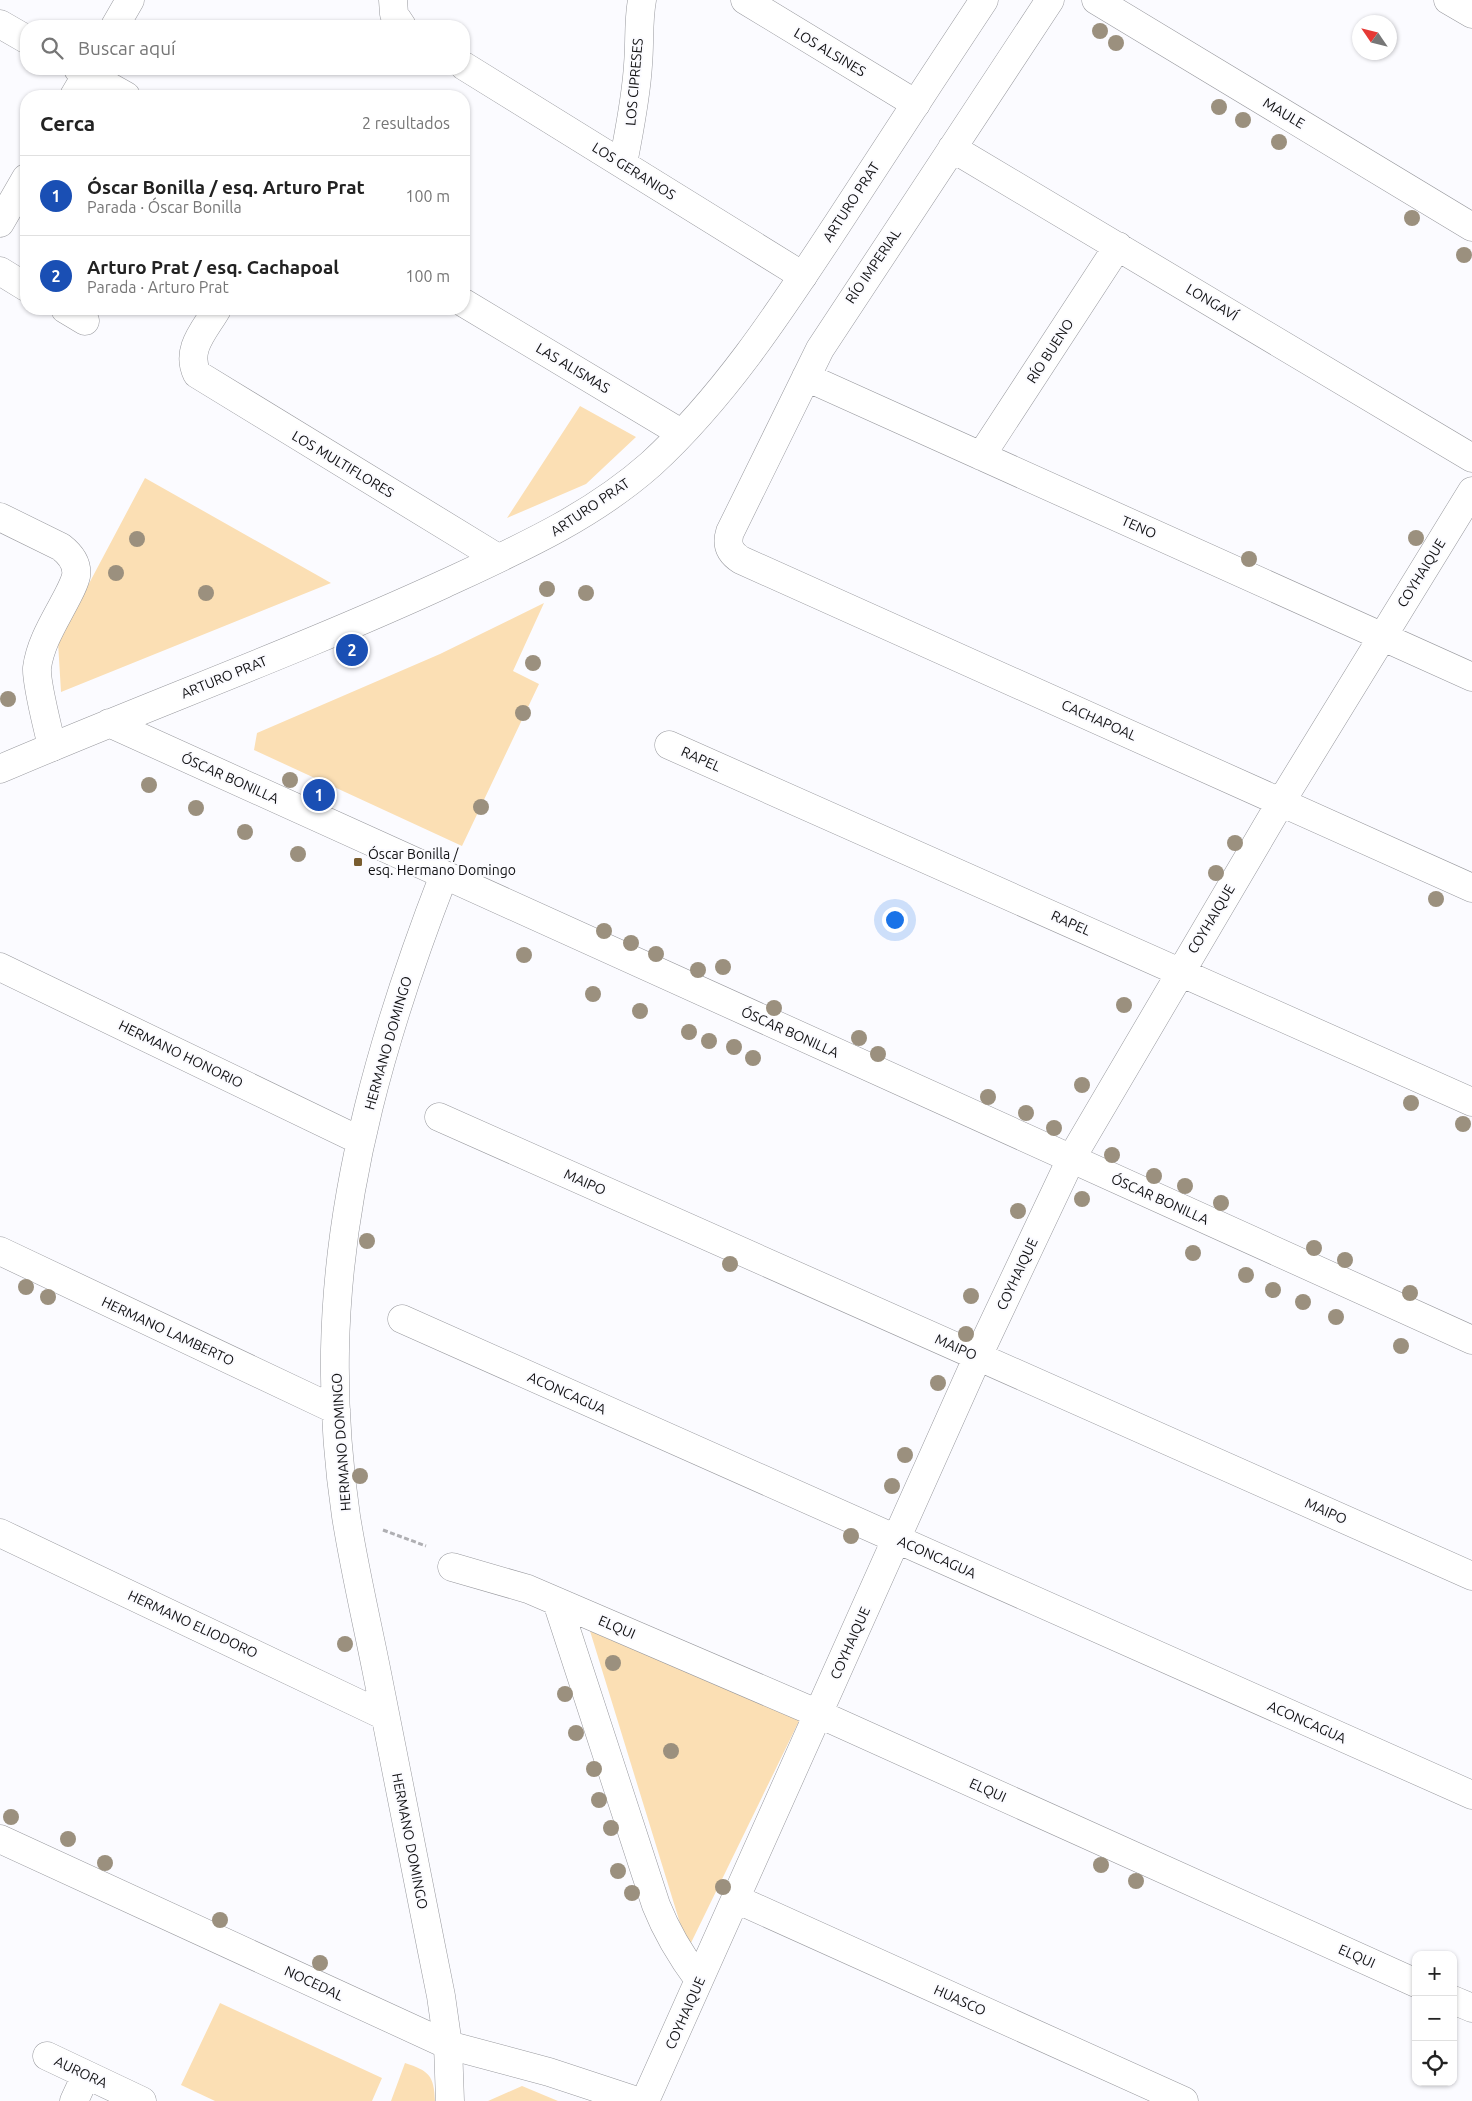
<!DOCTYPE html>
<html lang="es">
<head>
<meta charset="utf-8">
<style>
	body { margin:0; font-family:Ubuntu,sans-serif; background:#f6f6f6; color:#222 }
	.controls { position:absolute; right:15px; bottom:15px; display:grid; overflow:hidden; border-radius:10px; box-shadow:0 1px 4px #0004 }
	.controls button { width:45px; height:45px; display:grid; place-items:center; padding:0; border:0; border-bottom:1px solid #e0e0e0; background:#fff; color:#222; font:25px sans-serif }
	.compass { position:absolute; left:1352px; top:15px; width:45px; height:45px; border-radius:50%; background:#fff; box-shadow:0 1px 4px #0004; rotate:305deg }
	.you { position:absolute; left:894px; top:919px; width:18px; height:18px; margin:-12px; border:4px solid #fff; border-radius:50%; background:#1a73e8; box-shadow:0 0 0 8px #1a73e833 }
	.badge { display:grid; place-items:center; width:32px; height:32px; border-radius:50%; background:#785c2f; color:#fff; font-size:16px; font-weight:700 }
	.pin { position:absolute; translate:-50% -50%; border:2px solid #fff; box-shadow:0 1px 5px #0006 }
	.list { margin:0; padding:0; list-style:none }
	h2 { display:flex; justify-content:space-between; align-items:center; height:65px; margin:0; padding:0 20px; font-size:21px }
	h2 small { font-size:16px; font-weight:400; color:#767676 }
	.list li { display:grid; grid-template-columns:32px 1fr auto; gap:15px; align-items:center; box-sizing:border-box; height:80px; padding:0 20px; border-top:1px solid #e0e0e0 }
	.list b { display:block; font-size:19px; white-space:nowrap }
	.list p { margin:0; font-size:16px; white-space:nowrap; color:#767676 }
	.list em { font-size:16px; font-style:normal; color:#767676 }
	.icon { flex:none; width:28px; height:28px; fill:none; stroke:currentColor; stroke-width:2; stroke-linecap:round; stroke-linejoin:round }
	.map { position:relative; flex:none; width:1472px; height:2101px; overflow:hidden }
	.search { position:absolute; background:#fff; box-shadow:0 1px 4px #0004; left:20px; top:20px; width:450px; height:55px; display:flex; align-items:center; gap:12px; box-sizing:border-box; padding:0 18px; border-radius:20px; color:#767676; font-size:19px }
	.panel { position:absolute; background:#fff; box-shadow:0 1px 4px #0004; left:20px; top:90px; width:450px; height:225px; border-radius:20px }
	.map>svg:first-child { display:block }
	.green { fill:#fbdfb4 }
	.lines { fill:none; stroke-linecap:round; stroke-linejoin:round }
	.street-casing { stroke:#98999e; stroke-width:29 }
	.secondary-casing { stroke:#98999e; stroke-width:29 }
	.path { stroke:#afafb3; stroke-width:3; stroke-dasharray:5 2.5; stroke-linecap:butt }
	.street { stroke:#fff; stroke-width:28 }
	.secondary { stroke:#fff; stroke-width:28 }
	.tree { fill:#9b907e }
	.poi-dot { fill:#785c2f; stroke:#fbfbff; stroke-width:2 }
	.labels { text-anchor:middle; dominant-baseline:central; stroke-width:4; stroke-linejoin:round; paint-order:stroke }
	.street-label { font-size:14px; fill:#111113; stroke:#fbfbff }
	.poi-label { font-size:14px; fill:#111113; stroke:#fbfbff; text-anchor:start }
</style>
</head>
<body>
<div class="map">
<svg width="1472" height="2101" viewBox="0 0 1472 2101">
	<rect width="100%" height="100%" fill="#fbfbff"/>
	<path class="green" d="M580 406 636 437 586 484 507 518Z
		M145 478 331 583 61 692 58 642Z
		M544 603 513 671 539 684 462 846 254 750 257 733 440 654Z
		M590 1631 800 1719 688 1949Z
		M220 2003 382 2078 372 2101H215L181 2085Z
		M405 2063C429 2071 434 2075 435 2101H391Z
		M522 2086 558 2101H488Z"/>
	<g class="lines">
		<defs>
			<path id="street" d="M393 0 394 14 402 26
				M745 0 916 104
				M1050 0 820 349 730 532C726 545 730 553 741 560L1472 888
				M1096 0 1472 227
				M1448 0 1472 14
				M0 24 26 39
				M115 26 130 0
				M464 66 803 276
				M78 69 126 96
				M74 96 90 69
				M952 148 1472 458
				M623 164C629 131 636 99 638 65 640 43 638 22 642 0
				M0 223 26 178
				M0 271 26 287
				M464 303 681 433
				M65 309 85 321
				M217 309C205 330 185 349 197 374L498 558
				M806 377 1472 677
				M981 456 1118 246
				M0 517 61 547C70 554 78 563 76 576 74 585 69 593 65 601 54 622 40 644 37 668 36 684 48 728 52 747
				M669 745 1472 1102
				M444 875C385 1027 338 1186 335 1350 334 1405 338 1462 346 1516 354 1567 366 1618 376 1668 398 1778 419 1887 441 1996L448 2045 450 2101
				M0 967 361 1141
				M439 1117 1472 1576
				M0 1251 336 1410
				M402 1319 1472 1795
				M0 1533 385 1716
				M452 1567 528 1589 819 1714 1416 1983
				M557 1602 656 1905C667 1933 681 1956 699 1980
				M736 1899 1184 2101
				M1453 2000 1472 2008
				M47 2056 142 2101
				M74 2101 86 2075
				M645 2101 978 1356 1071 1159 1281 802 1472 491"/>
			<path id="secondary" d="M109 723 1472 1340
				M0 769C147 706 298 651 444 584 517 550 590 518 651 464 726 395 782 308 838 223 886 149 935 74 984 0
				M0 1839 448 2045 549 2072 637 2101"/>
		</defs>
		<use href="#street" class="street-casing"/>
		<use href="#secondary" class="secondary-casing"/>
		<path class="path" d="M383 1530 426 1546"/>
		<use href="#street" class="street"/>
		<use href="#secondary" class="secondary"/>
	</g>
	<g class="tree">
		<circle cx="1100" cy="31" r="8"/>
		<circle cx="1116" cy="43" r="8"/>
		<circle cx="1219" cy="107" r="8"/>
		<circle cx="1243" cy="120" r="8"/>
		<circle cx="1279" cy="142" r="8"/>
		<circle cx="1412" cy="218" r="8"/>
		<circle cx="1464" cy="255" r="8"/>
		<circle cx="1416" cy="538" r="8"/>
		<circle cx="137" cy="539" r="8"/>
		<circle cx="1249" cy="559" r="8"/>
		<circle cx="116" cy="573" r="8"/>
		<circle cx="547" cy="589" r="8"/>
		<circle cx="206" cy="593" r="8"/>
		<circle cx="586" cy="593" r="8"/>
		<circle cx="533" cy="663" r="8"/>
		<circle cx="8" cy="699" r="8"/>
		<circle cx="523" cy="713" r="8"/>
		<circle cx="290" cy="780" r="8"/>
		<circle cx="149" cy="785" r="8"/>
		<circle cx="481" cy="807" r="8"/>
		<circle cx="196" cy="808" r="8"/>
		<circle cx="245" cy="832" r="8"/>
		<circle cx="1235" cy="843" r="8"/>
		<circle cx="298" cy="854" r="8"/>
		<circle cx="1216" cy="873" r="8"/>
		<circle cx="1436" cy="899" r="8"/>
		<circle cx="604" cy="931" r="8"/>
		<circle cx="631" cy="943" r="8"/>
		<circle cx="656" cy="954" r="8"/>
		<circle cx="524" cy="955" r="8"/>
		<circle cx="723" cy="967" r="8"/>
		<circle cx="698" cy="970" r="8"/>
		<circle cx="593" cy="994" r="8"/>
		<circle cx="1124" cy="1005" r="8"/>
		<circle cx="774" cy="1008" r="8"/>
		<circle cx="640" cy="1011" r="8"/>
		<circle cx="689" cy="1032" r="8"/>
		<circle cx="859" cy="1038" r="8"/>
		<circle cx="709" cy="1041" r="8"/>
		<circle cx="734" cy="1047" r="8"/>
		<circle cx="878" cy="1054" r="8"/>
		<circle cx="753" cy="1058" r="8"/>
		<circle cx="1082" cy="1085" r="8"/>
		<circle cx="988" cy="1097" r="8"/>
		<circle cx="1411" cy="1103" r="8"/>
		<circle cx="1026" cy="1113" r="8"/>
		<circle cx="1463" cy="1124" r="8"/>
		<circle cx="1054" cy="1128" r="8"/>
		<circle cx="1112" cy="1155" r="8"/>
		<circle cx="1154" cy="1176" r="8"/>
		<circle cx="1185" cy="1186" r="8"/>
		<circle cx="1082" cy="1199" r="8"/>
		<circle cx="1221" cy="1203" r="8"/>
		<circle cx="1018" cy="1211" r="8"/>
		<circle cx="367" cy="1241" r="8"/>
		<circle cx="1314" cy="1248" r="8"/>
		<circle cx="1193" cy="1253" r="8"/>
		<circle cx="1345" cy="1260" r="8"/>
		<circle cx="730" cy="1264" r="8"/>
		<circle cx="1246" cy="1275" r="8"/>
		<circle cx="26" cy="1287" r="8"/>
		<circle cx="1273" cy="1290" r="8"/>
		<circle cx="1410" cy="1293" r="8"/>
		<circle cx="971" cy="1296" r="8"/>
		<circle cx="48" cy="1297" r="8"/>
		<circle cx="1303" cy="1302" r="8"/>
		<circle cx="1336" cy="1317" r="8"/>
		<circle cx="966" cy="1334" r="8"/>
		<circle cx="1401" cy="1346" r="8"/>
		<circle cx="938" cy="1383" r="8"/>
		<circle cx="905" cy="1455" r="8"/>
		<circle cx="360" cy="1476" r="8"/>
		<circle cx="892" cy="1486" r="8"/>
		<circle cx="851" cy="1536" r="8"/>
		<circle cx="345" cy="1644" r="8"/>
		<circle cx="613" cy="1663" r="8"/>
		<circle cx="565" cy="1694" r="8"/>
		<circle cx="576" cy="1733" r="8"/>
		<circle cx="671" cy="1751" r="8"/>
		<circle cx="594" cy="1769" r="8"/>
		<circle cx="599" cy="1800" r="8"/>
		<circle cx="11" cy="1817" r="8"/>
		<circle cx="611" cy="1828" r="8"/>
		<circle cx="68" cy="1839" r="8"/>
		<circle cx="105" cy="1863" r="8"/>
		<circle cx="1101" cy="1865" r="8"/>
		<circle cx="618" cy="1871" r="8"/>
		<circle cx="1136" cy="1881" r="8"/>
		<circle cx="723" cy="1887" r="8"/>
		<circle cx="632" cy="1893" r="8"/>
		<circle cx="220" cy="1920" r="8"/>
		<circle cx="320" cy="1963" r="8"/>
	</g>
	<rect class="poi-dot" x="353" y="857" width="10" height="10" rx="2.5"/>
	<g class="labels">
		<g class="street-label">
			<text transform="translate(830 52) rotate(31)">LOS ALSINES</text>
			<text transform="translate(634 82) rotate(-85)">LOS CIPRESES</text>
			<text transform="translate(1284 113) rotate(31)">MAULE</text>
			<text transform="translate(634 171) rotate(32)">LOS GERANIOS</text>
			<text transform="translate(851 202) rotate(-57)">ARTURO PRAT</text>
			<text transform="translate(873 266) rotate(-56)">RÍO IMPERIAL</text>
			<text transform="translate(1212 302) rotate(31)">LONGAVÍ</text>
			<text transform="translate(1050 351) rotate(-57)">RÍO BUENO</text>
			<text transform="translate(573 368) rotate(31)">LAS ALISMAS</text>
			<text transform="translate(343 464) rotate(31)">LOS MULTIFLORES</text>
			<text transform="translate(590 507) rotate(-34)">ARTURO PRAT</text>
			<text transform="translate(1139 527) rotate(24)">TENO</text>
			<text transform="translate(1421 573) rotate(-58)">COYHAIQUE</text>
			<text transform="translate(224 677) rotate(-22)">ARTURO PRAT</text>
			<text transform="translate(1099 720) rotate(24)">CACHAPOAL</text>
			<text transform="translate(701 759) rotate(24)">RAPEL</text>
			<text transform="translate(230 778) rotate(24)">ÓSCAR BONILLA</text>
			<text transform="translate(1211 919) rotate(-59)">COYHAIQUE</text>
			<text transform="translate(1071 923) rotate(24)">RAPEL</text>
			<text transform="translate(790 1032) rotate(24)">ÓSCAR BONILLA</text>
			<text transform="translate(388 1043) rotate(-74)">HERMANO DOMINGO</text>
			<text transform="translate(181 1054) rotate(26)">HERMANO HONORIO</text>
			<text transform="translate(585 1182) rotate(24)">MAIPO</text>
			<text transform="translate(1160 1199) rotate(24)">ÓSCAR BONILLA</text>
			<text transform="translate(1017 1274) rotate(-65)">COYHAIQUE</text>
			<text transform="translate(168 1331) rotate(25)">HERMANO LAMBERTO</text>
			<text transform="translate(956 1347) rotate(24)">MAIPO</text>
			<text transform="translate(567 1393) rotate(24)">ACONCAGUA</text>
			<text transform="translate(341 1442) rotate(-94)">HERMANO DOMINGO</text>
			<text transform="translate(1326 1511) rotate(24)">MAIPO</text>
			<text transform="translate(937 1557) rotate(24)">ACONCAGUA</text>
			<text transform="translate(193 1624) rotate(25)">HERMANO ELIODORO</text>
			<text transform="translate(617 1627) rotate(23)">ELQUI</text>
			<text transform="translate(850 1643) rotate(-66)">COYHAIQUE</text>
			<text transform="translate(1307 1722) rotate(24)">ACONCAGUA</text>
			<text transform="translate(988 1790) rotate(24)">ELQUI</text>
			<text transform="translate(410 1841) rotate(79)">HERMANO DOMINGO</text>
			<text transform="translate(1357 1956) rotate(24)">ELQUI</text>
			<text transform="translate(314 1983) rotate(25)">NOCEDAL</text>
			<text transform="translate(960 2000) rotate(24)">HUASCO</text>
			<text transform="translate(685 2013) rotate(-66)">COYHAIQUE</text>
			<text transform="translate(81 2072) rotate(25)">AURORA</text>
		</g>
		<g class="poi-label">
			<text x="368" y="854">Óscar Bonilla /<tspan x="368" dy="16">esq. Hermano Domingo</tspan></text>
		</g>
	</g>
</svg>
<div class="controls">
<button>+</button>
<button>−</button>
<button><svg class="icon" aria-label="locate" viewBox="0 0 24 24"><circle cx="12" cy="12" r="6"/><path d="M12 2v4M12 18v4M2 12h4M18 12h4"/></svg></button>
</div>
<svg class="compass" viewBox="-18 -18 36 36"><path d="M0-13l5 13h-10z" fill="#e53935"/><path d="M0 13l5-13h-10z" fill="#767676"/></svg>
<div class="you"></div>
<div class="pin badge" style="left:319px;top:795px;background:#1a4fb4">1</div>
<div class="pin badge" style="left:352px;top:650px;background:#1a4fb4">2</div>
<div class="search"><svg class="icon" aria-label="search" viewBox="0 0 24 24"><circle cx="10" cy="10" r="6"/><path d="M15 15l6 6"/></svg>Buscar aquí</div>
<section class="panel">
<h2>Cerca<small>2 resultados</small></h2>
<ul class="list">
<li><span class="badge" style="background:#1a4fb4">1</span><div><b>Óscar Bonilla / esq. Arturo Prat</b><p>Parada · Óscar Bonilla</p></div><em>100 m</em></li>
<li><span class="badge" style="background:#1a4fb4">2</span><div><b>Arturo Prat / esq. Cachapoal</b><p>Parada · Arturo Prat</p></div><em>100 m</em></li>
</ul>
</section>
</div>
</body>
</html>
